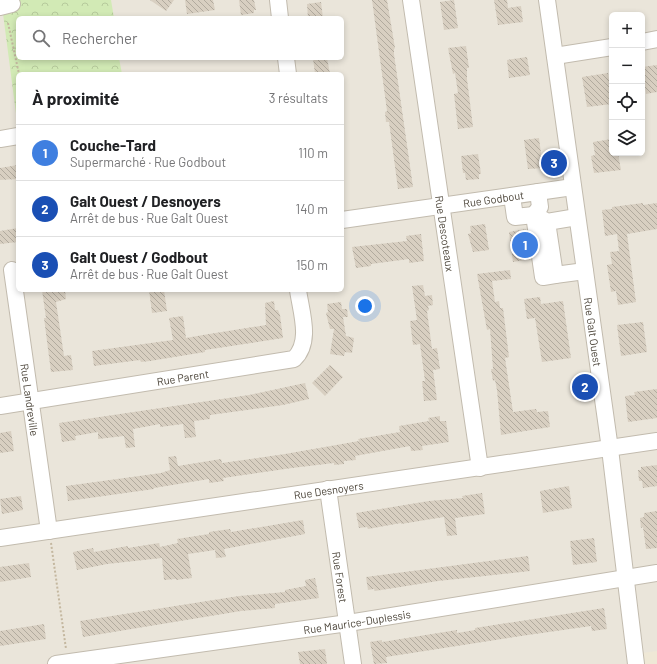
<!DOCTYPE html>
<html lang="fr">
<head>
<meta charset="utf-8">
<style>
	body { margin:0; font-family:Barlow,sans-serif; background:#f2f2f2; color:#202124 }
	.controls { position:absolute; right:12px; top:12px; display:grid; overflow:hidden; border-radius:6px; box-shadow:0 2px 6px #0003 }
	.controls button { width:36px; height:36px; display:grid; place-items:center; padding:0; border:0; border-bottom:1px solid #e0e0e0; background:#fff; color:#202124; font:20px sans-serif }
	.you { position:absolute; left:365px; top:306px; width:14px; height:14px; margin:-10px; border:3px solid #fff; border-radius:50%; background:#1a73e8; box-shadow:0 0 0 6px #1a73e833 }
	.badge { display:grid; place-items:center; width:26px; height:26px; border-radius:50%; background:#1a73e8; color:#fff; font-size:13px; font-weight:700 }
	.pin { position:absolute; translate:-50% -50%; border:2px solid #fff; box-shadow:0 1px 4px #0006 }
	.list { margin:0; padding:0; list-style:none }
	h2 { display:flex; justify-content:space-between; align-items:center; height:52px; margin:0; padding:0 16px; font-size:17px }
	h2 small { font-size:13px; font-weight:400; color:#757577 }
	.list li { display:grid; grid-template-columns:26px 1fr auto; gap:12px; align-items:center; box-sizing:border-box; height:56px; padding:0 16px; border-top:1px solid #e0e0e0 }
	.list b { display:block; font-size:15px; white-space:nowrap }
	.list p { margin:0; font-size:13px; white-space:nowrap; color:#757577 }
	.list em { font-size:13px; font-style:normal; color:#757577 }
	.icon { flex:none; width:22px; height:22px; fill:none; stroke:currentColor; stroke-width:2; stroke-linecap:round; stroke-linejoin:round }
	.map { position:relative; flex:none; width:657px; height:664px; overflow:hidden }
	.search { position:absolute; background:#fff; box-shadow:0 2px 6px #0003; left:16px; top:16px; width:328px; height:44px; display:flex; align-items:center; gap:10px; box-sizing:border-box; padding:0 14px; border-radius:6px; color:#757577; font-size:15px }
	.panel { position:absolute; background:#fff; box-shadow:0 2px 6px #0003; left:16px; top:72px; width:328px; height:220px; border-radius:6px }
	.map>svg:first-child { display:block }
	.residential { fill:#eae5da; fill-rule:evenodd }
	.education { fill:#efe8d6 }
	.park { fill:url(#park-crowns) }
	.building { fill:url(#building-back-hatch) }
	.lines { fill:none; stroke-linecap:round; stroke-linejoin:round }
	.minor-casing { stroke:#c2bbae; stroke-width:18 }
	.path { stroke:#c4b79f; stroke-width:2; stroke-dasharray:2 2; stroke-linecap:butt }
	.minor { stroke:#fff; stroke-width:16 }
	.labels { text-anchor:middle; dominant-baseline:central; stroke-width:3.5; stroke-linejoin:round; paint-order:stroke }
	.street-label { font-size:11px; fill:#4b4439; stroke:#fff }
</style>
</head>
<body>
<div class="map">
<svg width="657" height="664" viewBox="0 0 657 664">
	<defs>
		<pattern id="park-crowns" width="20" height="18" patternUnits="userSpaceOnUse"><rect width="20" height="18" fill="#d2eab5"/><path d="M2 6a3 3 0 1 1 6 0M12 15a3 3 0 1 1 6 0" fill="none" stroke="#b6ca9c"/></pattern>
		<pattern id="building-back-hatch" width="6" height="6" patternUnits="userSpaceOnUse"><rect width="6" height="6" fill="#d8cfc1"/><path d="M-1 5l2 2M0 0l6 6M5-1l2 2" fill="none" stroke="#b1aa9e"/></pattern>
	</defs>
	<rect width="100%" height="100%" fill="#f6f3ec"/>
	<path class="residential" d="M0 0H657V664H0ZM612 15H642V153H612ZM18 18H342V58H18ZM18 74H342V290H18Z"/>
	<path class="education" d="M657 651V664H636L635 654Z"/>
	<path class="park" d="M0 0H111L114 18H18V58H119L122 74H18V129L2 6Z"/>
	<path class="building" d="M150 0H174L166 11Z
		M185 0H213L215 10 187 14Z
		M239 0H254L256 10H254V13L241 15Z
		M372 0H387L395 48 394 49V54L413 187 398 189 389 122H386L385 112 387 111Z
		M454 0 458 28 444 30 440 2Z
		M494 0H507L508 8 521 6 523 22 498 25Z
		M321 2 323 18H308L307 4Z
		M466 46 469 68H467V79L473 127 458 129 454 94 458 93 455 73 453 74 448 48Z
		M527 57 530 75 509 78 507 60Z
		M313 58H327L330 74H315Z
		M657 65V92L646 94 642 67Z
		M608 73 612 104 587 107 582 77Z
		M539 138 543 168 528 169 524 140Z
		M612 139V153H618L621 170 594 173 591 156 595 155 593 142Z
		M478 154 481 174H479V179L466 180 465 173H463L461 156Z
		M18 165V179L0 180V168Z
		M643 203V205L657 203V229L627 234 636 302 618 305 616 291 611 292 607 265 612 264 610 252 619 251 617 234 605 236 602 210 612 209V207Z
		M485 224 489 250 473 252 468 234 471 233 470 226Z
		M18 228V242L0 244V231Z
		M526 229 531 259 513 262 509 232Z
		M421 234 424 261 409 263V259L371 264V266L356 268 352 247 407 241 406 236Z
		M510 270 511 279 492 281 495 302 499 301 500 308H503L509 357 505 358 513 412 536 409 537 412 548 411 550 427 501 435 497 390 495 380 493 381 491 369H493L490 329 487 330 477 274Z
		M423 285 425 296 432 295 433 305 428 306 429 310 427 311 432 349 437 348 440 369 433 370 437 400 424 401 422 381H425L420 344 413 345 410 321 417 320 412 286Z
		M42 290H65L66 299 56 302 64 356 71 355 73 370 51 372 44 318H46Z
		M149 290H164L167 311 152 313Z
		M540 297 541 304 563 301 571 358 542 362 535 318 527 319 524 299Z
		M274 301 275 310H278L280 315 283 338 205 350V352L150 361 141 362 140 360 94 366 92 351 173 340 169 318 183 316 186 338 203 335 266 325 265 303Z
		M341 302 342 309H347L348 317H343L346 336 354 338 352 353 345 352 344 356 330 354 334 329H330L326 313 328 312 327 304Z
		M643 322 647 352 621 356 617 325Z
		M330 365 343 377 325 396 312 383Z
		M305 383 309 399 283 405 210 415V419L194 421 196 437 185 438 183 424 160 427V424L133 429 135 447 126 448 124 436 98 439V432L75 436 76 440 62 442 59 423 249 395Z
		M657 389V418L628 422 625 396 635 395 634 392Z
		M440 416V421H446L449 442 422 446 423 450 411 451 410 446 355 456 356 460 344 461V464L334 465V463L292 468 223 478 224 481 209 483V479L154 488V489L68 501 66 486 161 473 170 470 168 457 176 456 178 466 221 459 222 463 285 454 359 441 358 439 400 432 399 426 429 421 428 418Z
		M11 431 14 451 0 453V433Z
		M657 465V486L643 488 642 481H639L638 470H641V467Z
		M569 486 572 508 543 513 540 491Z
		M482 493 485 514 455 518 457 535 447 536 444 517 401 524V523L368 529 367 527 359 528 356 513 429 501 463 498 462 496Z
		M21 496 23 510 2 514 0 499Z
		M657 511V548L646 549 643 527 641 528 640 518 644 517V513Z
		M303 520 305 534 224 549 226 557 216 558 215 550 188 554 192 578 176 580V579L164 580 162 558 107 564 77 570 73 552 93 548 94 552 128 546V548L159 543 160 547 178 543 177 539 209 534V532L230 529 231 532Z
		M594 538 597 562 573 565 570 541Z
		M528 556 530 571 438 581 375 591 374 589 368 590 366 577Z
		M29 563 31 577 0 582V567Z
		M315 578 319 598 275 604V608L241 611 83 637 80 621 239 596 285 592V590L306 586 305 580Z
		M604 608 607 629 592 631 591 626 521 636 386 657 387 663 374 664 370 642 382 640V642L457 630V633L475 630V628Z
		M44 624 46 639 0 646V631Z
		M325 649 327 664H300L298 652Z"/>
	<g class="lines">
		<defs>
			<g id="minor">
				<path d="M278 0 280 18"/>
				<path id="s1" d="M411 0 480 468"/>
				<path id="s2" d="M547 0 610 449 636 664"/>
				<path d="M0 7 12 4"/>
				<path d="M642 42 657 39"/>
				<path d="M555 56 612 47"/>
				<path d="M286 58 288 74"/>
				<path d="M0 139 18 136"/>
				<path d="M538 192 540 207 534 215 543 277 555 275"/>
				<path d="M512 196 515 217 534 215 544 220"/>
				<path d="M577 217 547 222 555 275 585 271"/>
				<path id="s3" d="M342 220 573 187"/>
				<path id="s4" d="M12 270 49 531"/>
				<path id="s5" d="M0 406 294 359C312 342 301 312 298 290"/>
				<path id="s6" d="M328 489 353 664"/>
				<path id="s7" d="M0 538 657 441"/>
				<path id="s8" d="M56 664 348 623 657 573"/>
			</g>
		</defs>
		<use href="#minor" class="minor-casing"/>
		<path class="path" d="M8 23 19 74
			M51 543 66 649"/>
		<use href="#minor" class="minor"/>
	</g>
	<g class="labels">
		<g class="street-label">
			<text stroke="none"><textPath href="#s3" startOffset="153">Rue Godbout</textPath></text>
			<text stroke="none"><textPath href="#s1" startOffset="236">Rue Descoteaux</textPath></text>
			<text stroke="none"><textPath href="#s2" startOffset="335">Rue Galt Ouest</textPath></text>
			<text stroke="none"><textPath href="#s5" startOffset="185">Rue Parent</textPath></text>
			<text stroke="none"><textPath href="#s4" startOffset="131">Rue Landreville</textPath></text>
			<text stroke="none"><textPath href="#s7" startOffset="332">Rue Desnoyers</textPath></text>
			<text stroke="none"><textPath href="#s6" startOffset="89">Rue Forest</textPath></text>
			<text stroke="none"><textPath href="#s8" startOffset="304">Rue Maurice-Duplessis</textPath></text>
		</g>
	</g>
</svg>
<div class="controls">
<button>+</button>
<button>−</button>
<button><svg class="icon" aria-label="locate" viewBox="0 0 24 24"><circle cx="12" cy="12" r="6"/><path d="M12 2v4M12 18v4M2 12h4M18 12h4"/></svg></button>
<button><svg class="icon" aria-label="layers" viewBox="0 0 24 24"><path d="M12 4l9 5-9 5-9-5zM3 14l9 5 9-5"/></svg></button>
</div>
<div class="you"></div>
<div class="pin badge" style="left:525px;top:245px;background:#3f7fe0">1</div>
<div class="pin badge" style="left:585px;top:387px;background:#1a4fb4">2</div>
<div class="pin badge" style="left:554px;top:163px;background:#1a4fb4">3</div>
<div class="search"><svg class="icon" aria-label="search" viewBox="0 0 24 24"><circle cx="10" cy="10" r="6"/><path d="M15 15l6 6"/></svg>Rechercher</div>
<section class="panel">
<h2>À proximité<small>3 résultats</small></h2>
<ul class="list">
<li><span class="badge" style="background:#3f7fe0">1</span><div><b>Couche-Tard</b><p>Supermarché · Rue Godbout</p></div><em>110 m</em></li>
<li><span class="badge" style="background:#1a4fb4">2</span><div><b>Galt Ouest / Desnoyers</b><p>Arrêt de bus · Rue Galt Ouest</p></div><em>140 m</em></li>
<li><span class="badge" style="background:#1a4fb4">3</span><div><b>Galt Ouest / Godbout</b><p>Arrêt de bus · Rue Galt Ouest</p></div><em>150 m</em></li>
</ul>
</section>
</div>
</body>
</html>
